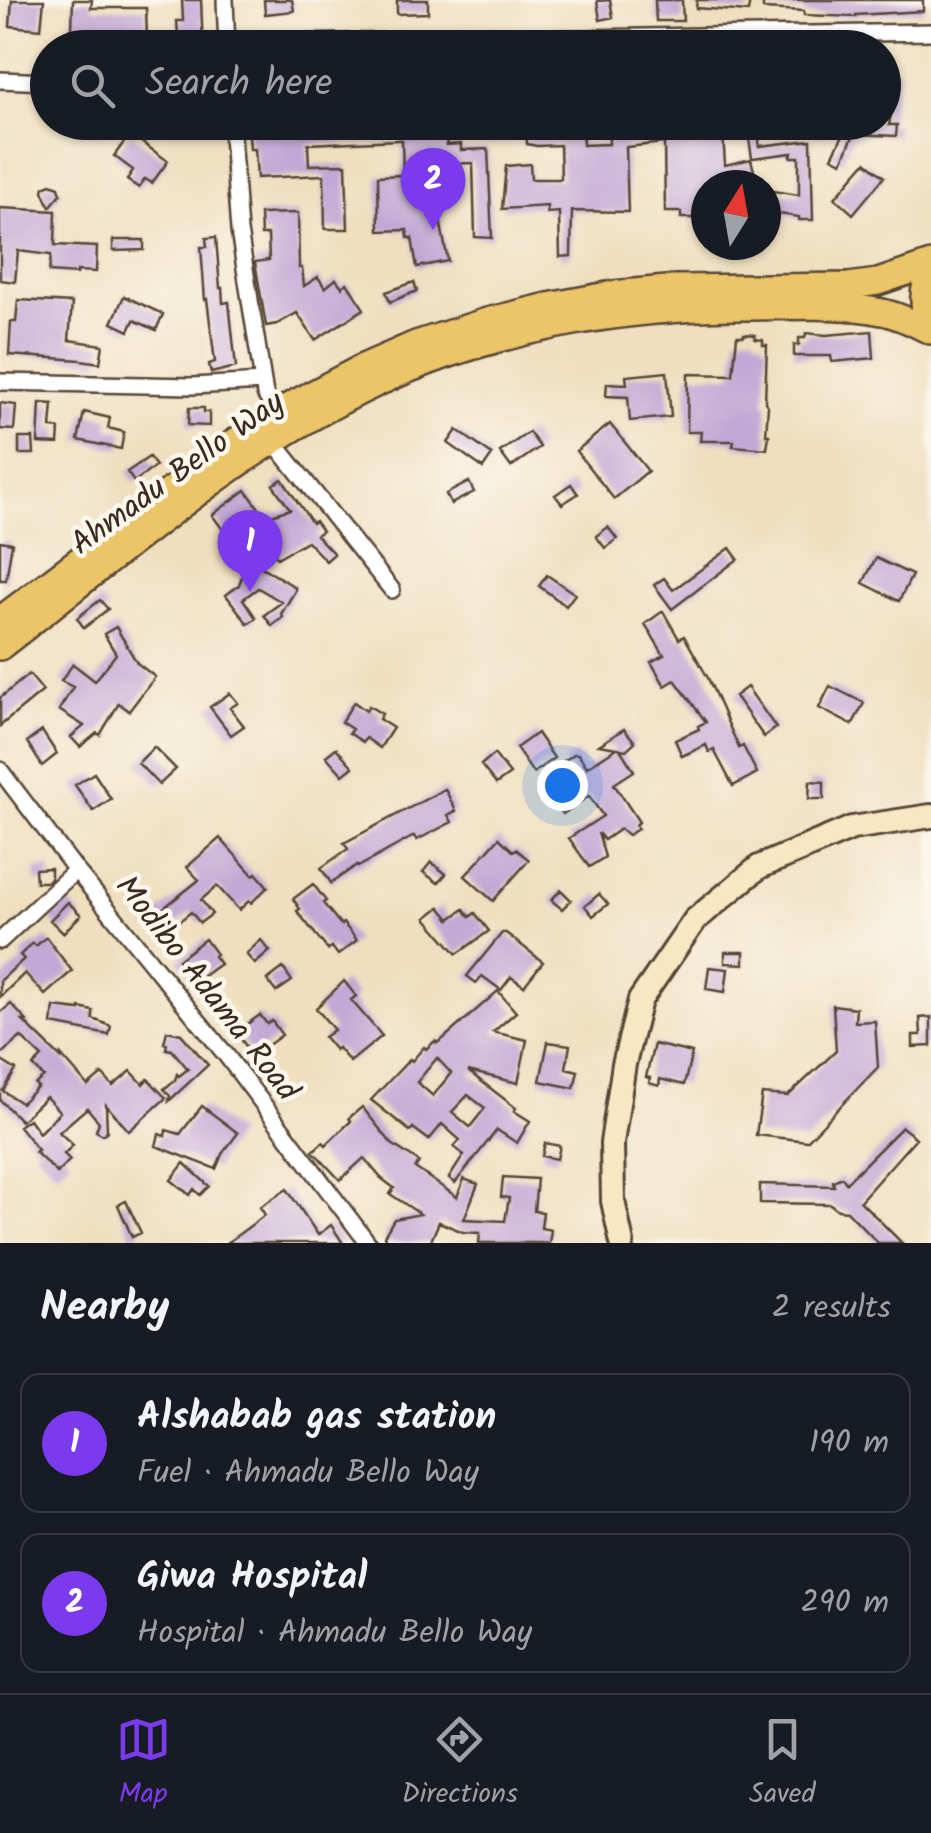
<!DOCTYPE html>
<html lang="en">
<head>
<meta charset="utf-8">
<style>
	body { margin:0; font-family:Kalam,sans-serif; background:#242831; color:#f1f3f6 }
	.compass { position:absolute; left:691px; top:170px; width:90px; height:90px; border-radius:50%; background:#171b24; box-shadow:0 2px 8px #0004; rotate:11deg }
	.you { position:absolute; left:562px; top:785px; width:35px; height:35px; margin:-25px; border:8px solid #fff; border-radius:50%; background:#1a73e8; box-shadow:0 0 0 15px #1a73e833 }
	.badge { display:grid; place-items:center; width:65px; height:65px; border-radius:50%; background:#7c3aed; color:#fff; font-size:32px; font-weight:700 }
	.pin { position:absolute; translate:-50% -82px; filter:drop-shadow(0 2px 5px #0008) }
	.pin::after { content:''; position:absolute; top:52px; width:35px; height:30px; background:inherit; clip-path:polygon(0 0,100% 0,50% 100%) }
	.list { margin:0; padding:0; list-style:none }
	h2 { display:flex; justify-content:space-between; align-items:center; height:130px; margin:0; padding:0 40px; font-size:42px }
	h2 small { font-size:32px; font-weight:400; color:#9ea1a6 }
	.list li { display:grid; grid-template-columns:65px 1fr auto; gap:30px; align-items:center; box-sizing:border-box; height:140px; margin:0 20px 20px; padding:0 20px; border:2px solid #363941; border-radius:20px }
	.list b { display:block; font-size:38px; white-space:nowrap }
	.list p { margin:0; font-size:32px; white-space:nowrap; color:#9ea1a6 }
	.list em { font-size:32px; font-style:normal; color:#9ea1a6 }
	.icon { flex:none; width:55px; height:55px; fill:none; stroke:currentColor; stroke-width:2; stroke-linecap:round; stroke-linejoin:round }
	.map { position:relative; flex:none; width:931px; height:1243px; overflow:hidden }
	.search { position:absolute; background:#171b24; box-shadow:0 2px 8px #0004; left:30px; right:30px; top:30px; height:110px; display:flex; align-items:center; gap:25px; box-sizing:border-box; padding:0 35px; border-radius:55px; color:#9ea1a6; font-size:38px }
	.sheet { height:450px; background:#171b24 }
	nav { display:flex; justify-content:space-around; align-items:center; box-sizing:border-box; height:140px; border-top:2px solid #363941; background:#171b24; font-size:28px; color:#9ea1a6 }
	nav a { display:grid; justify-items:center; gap:5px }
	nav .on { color:#7c3aed }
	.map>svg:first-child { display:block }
	.building { fill:#c3a8d5; fill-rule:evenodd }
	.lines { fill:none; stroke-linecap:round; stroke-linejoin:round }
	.street-casing { stroke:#564536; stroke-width:20 }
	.secondary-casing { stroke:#564536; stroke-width:28 }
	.primary-casing { stroke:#564536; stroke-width:30 }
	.street { stroke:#fff; stroke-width:15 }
	.secondary { stroke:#f7e8c3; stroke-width:22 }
	.primary { stroke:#ecc569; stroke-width:25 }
	.labels { text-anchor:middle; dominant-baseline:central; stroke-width:9; stroke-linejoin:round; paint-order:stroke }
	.street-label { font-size:32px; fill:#3b2a1e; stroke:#fbf7ec }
</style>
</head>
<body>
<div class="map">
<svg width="931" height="1243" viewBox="0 0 931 1243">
	<rect width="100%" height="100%" fill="#fbf7ec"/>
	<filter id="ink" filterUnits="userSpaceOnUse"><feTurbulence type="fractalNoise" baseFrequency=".01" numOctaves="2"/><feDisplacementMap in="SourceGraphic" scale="20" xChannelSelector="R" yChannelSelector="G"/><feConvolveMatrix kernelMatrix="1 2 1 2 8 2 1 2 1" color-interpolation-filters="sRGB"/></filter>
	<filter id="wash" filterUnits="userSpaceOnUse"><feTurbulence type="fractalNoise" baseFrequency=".0048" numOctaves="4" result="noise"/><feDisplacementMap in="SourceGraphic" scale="40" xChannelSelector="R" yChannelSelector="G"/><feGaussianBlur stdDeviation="2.25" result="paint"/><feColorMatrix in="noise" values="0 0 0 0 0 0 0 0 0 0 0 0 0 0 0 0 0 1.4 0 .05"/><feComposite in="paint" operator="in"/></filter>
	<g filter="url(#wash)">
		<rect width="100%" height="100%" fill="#efdfbf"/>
		<g id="blocks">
			<path class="building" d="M12 0H44L41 29 10 26Z
				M73 0H92L91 8H146L147 36H178L177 21H183L182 0H201L203 48H136V33H92V39H77V29H72Z
				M264 0H292L294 11 265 14Z
				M397 0H428V13L397 14Z
				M610 0 613 17 600 20 597 1Z
				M655 0H682L683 21H656Z
				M697 0H750L748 12 696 8Z
				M763 0H923V11L856 15V17L804 15V11L763 9Z
				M884 67 899 70 889 125H897L896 136 854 134 842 162 832 157 844 133 813 129 814 122H884Z
				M248 122H450L446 145 461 144V150L488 149 492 238 475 237 473 163 444 164V168L432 169 435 216 439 215 448 261 417 267 412 238H408L407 230 379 231 378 176 403 175 402 140H399L308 144 309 165 346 164 348 229H325L324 175 257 178 255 149H250Z
				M526 122H546V125L582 124 583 145 609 144 608 122H760L759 146 811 140 813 220H799V217L766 212V190L799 195V157H791L792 153 752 158 748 132 723 133 725 165 751 159 757 183 706 185V213H694V218H681V212H665L664 143 626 147 628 212 572 211 571 256 560 257 559 212 547 213V206L502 209 506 166 530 164 531 179H561L560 145 537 146 527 144Z
				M130 134 168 161 152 183 145 179 139 188 127 180 133 170 114 156Z
				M866 162 884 177 853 214 835 198Z
				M51 184 59 187 61 194 50 207 43 191 44 187Z
				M0 208 56 211 55 245 97 247 96 272 77 271V274L49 272 51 255 18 251 15 282 0 280Z
				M298 213 299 268H302L304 286 318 277 325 288 336 279 342 287 347 283 364 309 315 340 297 313 277 324 266 326 255 262 269 260 268 235H261L260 214Z
				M216 237 220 288H222L223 303 229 302 236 367 211 373 209 364 215 362 207 299 205 300 201 247H207L206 238Z
				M113 240H144V250L113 251Z
				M414 282 417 291 390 302 386 292Z
				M124 296 163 314 156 330 134 320 129 331 112 323Z
				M18 300 72 303 69 340 103 345 100 363 81 360 9 355 11 322H16Z
				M872 331 874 358 832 362 831 356H794V345H799V338H805L806 333 826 335Z
				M744 334 755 335V339L763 340V345H767L765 402 768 406 766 435H769L767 449 733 446 734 441H700L701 432H687L688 374 733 375 737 336H744Z
				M667 372 671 417 630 421 628 397 606 396 607 383 627 384 626 376Z
				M0 403 16 405 14 430 0 429Z
				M40 403 53 404 51 428 59 429 58 444 38 443Z
				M189 408H204V412H209V426L188 425Z
				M84 412 110 418 108 428 124 432 121 449 78 440Z
				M610 424 648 471 614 499 576 451Z
				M457 430 492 455 483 468 448 443Z
				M529 432 540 447 511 467 500 452Z
				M19 438H33L34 454H19Z
				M149 457 156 466 134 482 127 472Z
				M282 479 312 523 315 521 322 531 316 535 334 554 326 561 307 541 277 558 267 539 239 556 230 539 212 515 246 490 265 517 290 509 273 485Z
				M469 482 474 492 451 504 446 494Z
				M571 484 578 494 562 504 555 495Z
				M608 527 617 539 605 548 596 536Z
				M0 541 12 543 6 580H0Z
				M730 548 738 559 672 609 654 585 664 578 673 590Z
				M876 558 912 575 899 601 863 583Z
				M248 559 295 587V591L281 614 283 617 272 626 264 615 282 602 258 588 243 599 256 618 248 624 226 595 239 585Z
				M547 575 575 594 566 606 539 586Z
				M100 600 108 609 84 628 77 618Z
				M663 611 679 639 684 636 708 678 739 748 743 746 757 773 733 786 714 750 709 752 706 745 682 756 675 740 699 729 698 726 706 722 675 680 665 686 651 662 664 655 645 624Z
				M116 627 137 663 155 677 129 711 119 703 100 735 97 733 80 747 71 737 84 726 59 710 73 687 61 681 73 664 95 681 116 654 104 634Z
				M29 674 43 691 0 726V698Z
				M830 686 864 703 852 725 819 708Z
				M747 687 776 728 764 737 735 696Z
				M230 693 238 703 230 708 244 726 231 735 210 707Z
				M354 702 366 711 369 706 382 714 379 719 393 728 380 748 366 738 363 742 349 733 352 729 341 722Z
				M624 729 635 742 626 750 620 749 634 771 614 784 639 822 635 825 638 829 628 835 620 829 604 840 598 833 605 857 589 867 569 838 603 816 589 796 563 814 547 792 573 774 564 761 574 754H578L587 767 617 748 599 745Z
				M42 731 57 754 42 766 27 742Z
				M537 733 554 758 533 773 516 748Z
				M154 747 176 769 159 785 138 763Z
				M336 748 353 767 343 775 326 756Z
				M494 754 510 774 496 784 481 765Z
				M94 773 111 799 93 811 75 785Z
				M810 781 824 782V799H809Z
				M445 789 456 811 448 815 452 822 417 840 414 836 358 867 357 865 331 883 321 868 348 849 344 843Z
				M220 838 253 875 256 873 268 887 251 903 249 901 239 910 217 886 201 900 212 914 200 923 191 912 163 934 151 918 199 880 187 867Z
				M499 838 513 851 516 849 529 860 493 901 465 876Z
				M431 862 446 874 438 883 423 872Z
				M51 868V878L47 882H36L35 869Z
				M313 884 326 901 323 903 341 925 343 923 357 940 338 955 332 947 328 950 297 911 300 909 293 899Z
				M561 890 571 900 562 909 551 900Z
				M599 894 608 904 593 916 585 906Z
				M68 902 81 915 63 933 50 920Z
				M440 907 450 919 464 909 470 917 475 913 489 931 457 954 426 918Z
				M502 933H506L543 962 524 986 511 977 501 990 482 976 476 983 467 976Z
				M46 937 72 971 45 995 25 973 0 997V981L24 959 20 955 33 943 36 946Z
				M205 939 216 954 214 956 220 964 195 982 178 960Z
				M261 940 270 951 255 964 246 954Z
				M725 952H744V964L725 963Z
				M709 967 728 969 725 992 706 989Z
				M283 968 292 981 276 992 267 980Z
				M344 981 356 996 351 1000 382 1036 350 1062 338 1048 335 1050 324 1037 334 1030 316 1008Z
				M498 991 516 1012 493 1032 527 1040 518 1083 468 1071 516 1108 514 1111 530 1121 517 1143 497 1130 455 1183 449 1178 464 1155 454 1147 460 1140 442 1124 429 1140 413 1128 410 1131 371 1100 410 1059 412 1061 424 1047 426 1049 435 1041 437 1043 442 1040ZM437 1058 451 1073 433 1096 417 1082ZM468 1095 485 1108 470 1127 452 1112Z
				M11 1004 27 1021H23L61 1058V1055L88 1086 102 1074 113 1086 131 1071 143 1084 148 1079 166 1098 129 1131 106 1105 107 1131 103 1135 96 1131 99 1122 87 1108 59 1132 73 1145 64 1154 70 1160 57 1173 35 1152 38 1150 19 1126 29 1119 39 1133 60 1112 46 1097 21 1121 0 1100V1060L16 1070 3 1091 21 1103 38 1087 35 1084 44 1077 33 1066 42 1057 21 1037 0 1055V1013Z
				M833 1005 856 1008 855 1022 875 1021 878 1067 807 1141 756 1135 762 1094 788 1096 836 1051Z
				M54 1007 80 1010V1008L93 1011V1019L111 1026 109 1035 52 1024Z
				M260 1015 267 1024 272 1021 282 1035 253 1056 236 1032Z
				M931 1017V1046L913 1047V1035H921L920 1018Z
				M167 1031 181 1034 208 1065 169 1101 170 1096 164 1089 175 1080 177 1074 179 1076 188 1069 172 1050 166 1049 167 1044 164 1043Z
				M548 1042 570 1045 566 1068 578 1071 574 1088 540 1081Z
				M654 1044 692 1053 684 1085 660 1079 659 1086 649 1083 650 1078 646 1077Z
				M202 1106 238 1133 222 1154 216 1169 156 1146 159 1134 165 1136 166 1130 180 1134Z
				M362 1107 392 1144 419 1162 415 1168 457 1197 464 1179 478 1184 464 1219 505 1221 509 1198 501 1197 503 1177 537 1179 534 1211 543 1212 541 1228 551 1230 549 1243H479L480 1233 463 1232 439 1222 430 1243H387L384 1236 394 1219 420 1214 390 1194 394 1188 381 1178 364 1158 340 1180 313 1151 323 1142 326 1145 351 1121 349 1118Z
				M902 1127 916 1138 860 1201 902 1243H878L847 1211 838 1210 830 1204 760 1203V1184L834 1186 833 1181 842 1177 846 1183Z
				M545 1143 560 1146 557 1159 542 1156Z
				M184 1163 209 1186 200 1195 194 1189 190 1195 171 1180Z
				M287 1189 318 1235 331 1225 343 1243H227L265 1215 260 1207Z
				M126 1201 141 1233 132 1237 118 1205Z"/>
		</g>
	</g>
	<g filter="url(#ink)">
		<use href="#blocks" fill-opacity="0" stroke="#564536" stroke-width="2.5"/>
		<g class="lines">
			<defs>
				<path id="street" d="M225 0 227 48
					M227 44 931 32
					M0 80 48 82
					M231 122 239 231 265 394 277 414
					M0 382 192 386 263 382
					M273 441 392 590
					M0 770 76 870 226 1055 368 1243
					M0 941 76 870"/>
				<path id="secondary" d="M622 1243 613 1201 612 1143 624 1064 640 1000 695 920 759 867 852 828 931 816"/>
				<path id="primary" d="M931 271C922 289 921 307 931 325
					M0 620 236 441 291 405 363 367 416 344 487 321 548 306 613 294 677 288 848 286 878 282 931 264
					M0 647C120 554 240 447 378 383 491 330 621 307 746 307 787 307 842 303 882 312 899 315 915 324 931 331"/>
			</defs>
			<use href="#street" class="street-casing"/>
			<use href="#secondary" class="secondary-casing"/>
			<use href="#primary" class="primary-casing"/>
			<use href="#street" class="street"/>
			<use href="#secondary" class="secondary"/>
			<use href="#primary" class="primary"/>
		</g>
	</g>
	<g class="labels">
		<g class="street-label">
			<text transform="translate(178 474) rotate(-36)">Ahmadu Bello Way</text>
			<text transform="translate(206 989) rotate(52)">Modibo Adama Road</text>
		</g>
	</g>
</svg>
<svg class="compass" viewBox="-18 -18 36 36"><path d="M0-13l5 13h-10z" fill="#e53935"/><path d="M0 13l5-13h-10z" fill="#9ea1a6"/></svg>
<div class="you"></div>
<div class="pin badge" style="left:250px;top:592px">1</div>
<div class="pin badge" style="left:433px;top:230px">2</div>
<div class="search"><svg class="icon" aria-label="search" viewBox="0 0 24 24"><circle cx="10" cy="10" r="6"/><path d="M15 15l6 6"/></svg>Search here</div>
</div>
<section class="sheet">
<h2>Nearby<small>2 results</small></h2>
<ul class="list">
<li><span class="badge">1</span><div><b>Alshabab gas station</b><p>Fuel · Ahmadu Bello Way</p></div><em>190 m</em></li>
<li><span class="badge">2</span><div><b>Giwa Hospital</b><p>Hospital · Ahmadu Bello Way</p></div><em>290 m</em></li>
</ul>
</section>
<nav>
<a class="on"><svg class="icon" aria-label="map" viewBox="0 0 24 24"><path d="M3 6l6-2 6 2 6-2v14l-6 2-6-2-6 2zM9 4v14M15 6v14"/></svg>Map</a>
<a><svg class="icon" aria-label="directions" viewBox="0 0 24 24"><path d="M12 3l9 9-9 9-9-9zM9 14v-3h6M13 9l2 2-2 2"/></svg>Directions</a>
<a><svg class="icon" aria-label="saved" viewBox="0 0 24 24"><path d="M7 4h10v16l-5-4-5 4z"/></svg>Saved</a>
</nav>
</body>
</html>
